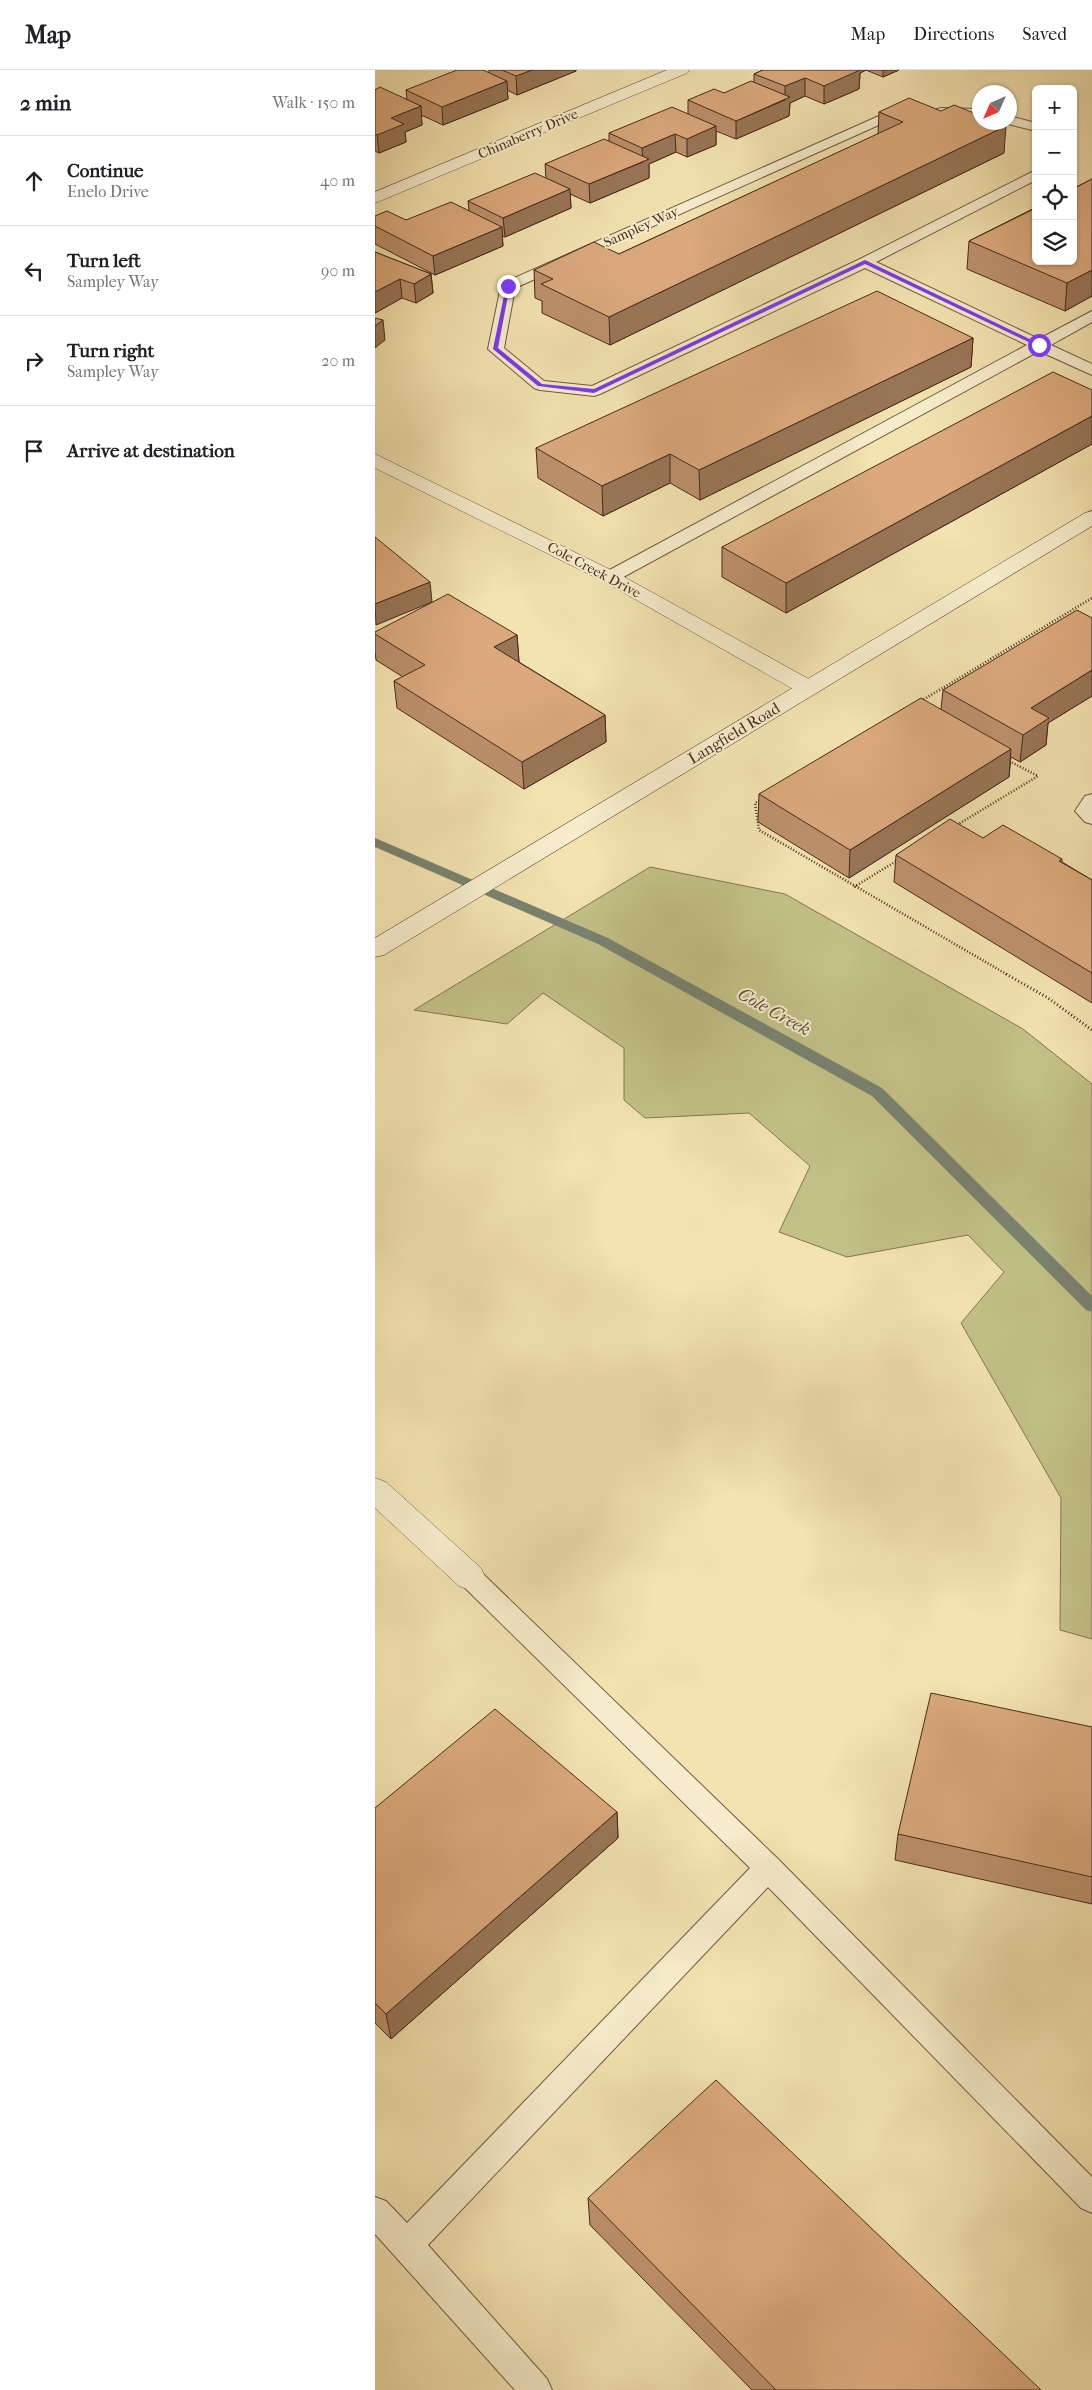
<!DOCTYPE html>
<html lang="en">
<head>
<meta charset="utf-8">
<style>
	body { margin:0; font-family:"IM FELL French Canon",serif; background:#f6f6f6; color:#202124 }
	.controls { position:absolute; right:15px; top:15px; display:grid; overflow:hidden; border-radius:8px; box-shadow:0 1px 4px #0004 }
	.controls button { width:45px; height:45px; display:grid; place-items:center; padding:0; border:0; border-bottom:1px solid #e0e0e0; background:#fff; color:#202124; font:25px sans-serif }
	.compass { position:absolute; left:597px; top:15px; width:45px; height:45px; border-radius:50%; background:#fff; box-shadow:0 1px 4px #0004; rotate:225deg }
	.stop { position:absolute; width:15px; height:15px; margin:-11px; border:4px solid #7c3aed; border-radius:50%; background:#fff }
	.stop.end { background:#7c3aed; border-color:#fff; box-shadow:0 1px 5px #0008 }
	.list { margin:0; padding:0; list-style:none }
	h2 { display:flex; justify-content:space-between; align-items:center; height:65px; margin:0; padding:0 20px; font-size:21px }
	h2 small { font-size:16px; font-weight:400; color:#757577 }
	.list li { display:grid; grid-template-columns:32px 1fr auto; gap:15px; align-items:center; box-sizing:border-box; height:90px; padding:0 20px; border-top:1px solid #e0e0e0 }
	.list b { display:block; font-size:19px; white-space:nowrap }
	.list p { margin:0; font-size:16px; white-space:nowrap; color:#757577 }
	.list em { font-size:16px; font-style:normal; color:#757577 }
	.icon { flex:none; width:28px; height:28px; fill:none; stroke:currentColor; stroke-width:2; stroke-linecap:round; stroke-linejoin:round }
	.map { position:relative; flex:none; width:717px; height:2320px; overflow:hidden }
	header { display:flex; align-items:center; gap:30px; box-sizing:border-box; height:70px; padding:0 25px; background:#fff; border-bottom:1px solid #e0e0e0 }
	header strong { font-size:24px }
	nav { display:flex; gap:28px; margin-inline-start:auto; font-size:18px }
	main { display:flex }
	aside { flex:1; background:#fff }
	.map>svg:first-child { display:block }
	.green { fill:#c2c187; stroke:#847650 }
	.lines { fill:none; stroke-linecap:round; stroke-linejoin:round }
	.stream { fill:#798371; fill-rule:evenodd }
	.lane-casing { stroke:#71593f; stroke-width:2 }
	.street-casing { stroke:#71593f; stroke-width:1 }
	.secondary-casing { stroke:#462b19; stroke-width:1 }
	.path-far1 { stroke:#462b19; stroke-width:2.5; stroke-dasharray:1 2; stroke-linecap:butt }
	.path { stroke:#462b19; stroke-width:3; stroke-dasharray:1 2.5; stroke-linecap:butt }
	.lane { fill:#f7edcc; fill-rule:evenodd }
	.street { fill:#f7edcc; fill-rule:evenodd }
	.secondary { fill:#f7edcc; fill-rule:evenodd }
	.wall { fill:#bc916c; stroke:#462b19 }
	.shaded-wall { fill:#997658; stroke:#462b19 }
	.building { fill:#dba97d; stroke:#462b19 }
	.route { fill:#7c3aed }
	.labels { text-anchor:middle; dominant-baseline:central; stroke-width:4; stroke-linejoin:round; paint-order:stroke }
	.far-street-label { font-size:14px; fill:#462b19; stroke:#f7edcc }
	.street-label { font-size:16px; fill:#462b19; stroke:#f7edcc }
	.water-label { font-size:18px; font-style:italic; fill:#5b503e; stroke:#f7edcc }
</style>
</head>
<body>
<header>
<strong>Map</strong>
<nav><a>Map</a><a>Directions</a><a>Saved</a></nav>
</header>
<main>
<aside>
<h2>2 min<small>Walk · 150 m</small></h2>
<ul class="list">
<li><svg class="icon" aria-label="ahead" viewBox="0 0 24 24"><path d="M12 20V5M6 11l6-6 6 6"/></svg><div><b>Continue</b><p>Enelo Drive</p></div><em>40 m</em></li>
<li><svg class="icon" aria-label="left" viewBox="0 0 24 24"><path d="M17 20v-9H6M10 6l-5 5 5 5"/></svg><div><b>Turn left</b><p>Sampley Way</p></div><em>90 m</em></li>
<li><svg class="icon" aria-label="right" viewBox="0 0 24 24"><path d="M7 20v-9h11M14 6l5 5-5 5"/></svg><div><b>Turn right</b><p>Sampley Way</p></div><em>20 m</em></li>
<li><svg class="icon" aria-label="arrive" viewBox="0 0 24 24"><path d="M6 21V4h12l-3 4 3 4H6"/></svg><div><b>Arrive at destination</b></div></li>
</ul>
</aside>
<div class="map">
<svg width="717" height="2320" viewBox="0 0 717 2320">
	<rect width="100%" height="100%" fill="#f3e3b1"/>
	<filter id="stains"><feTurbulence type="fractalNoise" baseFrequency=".004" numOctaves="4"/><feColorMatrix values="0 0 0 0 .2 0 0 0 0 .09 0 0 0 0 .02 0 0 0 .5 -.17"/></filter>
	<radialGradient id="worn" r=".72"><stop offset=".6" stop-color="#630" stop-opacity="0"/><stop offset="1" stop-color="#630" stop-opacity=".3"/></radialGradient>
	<path class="green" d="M275 797 410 824 648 959 717 1014V1569L685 1560 686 1428 586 1253 629 1202 593 1165 472 1187 404 1162 435 1096 374 1043 270 1048 249 1030V978L168 923 132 954 39 940Z"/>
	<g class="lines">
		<path class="stream" d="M0 768 233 868 507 1018 717 1226V1242L711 1240 497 1026 223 874 0 777Z"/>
		<defs>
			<path id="lane" d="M522 38H532L539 42 537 45 524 46 140 218 129 278 169 311 217 316 485 189 661 100V110L501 192 664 269 717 241V252L676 275 717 294V305L664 281 241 511H229L226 507 229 503 652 275 490 198 225 324 219 326 165 320 159 318 113 279 126 216 128 213Z
				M567 38 604 39V47L562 45 560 42 562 39Z
				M634 46 661 53V61L629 53 634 52Z
				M717 724V754L710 752 700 741 710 726Z
				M95 1497 104 1500 403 1789 717 2107V2143L706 2138 393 1817 53 2175 172 2309 177 2320H140L0 2164V2127L11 2131 32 2153 375 1798 86 1514 82 1507 86 1500Z"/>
			<path id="street" d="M292 0H314L312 3 0 133V122Z
				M0 384 242 503 441 613 444 618 441 623 433 625 425 623 228 511 0 398Z
				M0 1408 11 1412 106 1498 110 1507 106 1516 95 1520 84 1516 0 1438Z"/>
			<path id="secondary" d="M717 441V456L9 885 0 887V868L710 443Z"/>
		</defs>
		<use href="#lane" class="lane-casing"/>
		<use href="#street" class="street-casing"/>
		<use href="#secondary" class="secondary-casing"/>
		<path class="path-far1" d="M546 631 717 528
			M387 729 380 733 384 760 633 905
			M582 755 663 706 632 690
			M479 817 523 790"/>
		<path class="path" d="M631 904 673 928 717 960"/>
		<use href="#lane" class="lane"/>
		<use href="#street" class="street"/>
		<use href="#secondary" class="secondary"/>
	</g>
	<path class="wall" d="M114 0H201V1L142 25 132 20 133 29 68 55 46 45 47 55 30 62 31 72 4 83 0 81V20L32 30 31 20 114 3Z
		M388 0H524L508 7 491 0 485 3 484 19 449 34 430 26 415 33 414 46 361 69 341 61V75L312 87 301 82 274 94V108L215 133 195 124 196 138 130 167 127 166 128 176 60 205 0 174V146L31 150 94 141 93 131 171 108 170 94 234 71V63L313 44V30L349 23 379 13V4Z
		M504 42 629 83 235 275 167 243V231L160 228 159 200 244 184 503 64Z
		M717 109V226L690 241 592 199 594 171Z
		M0 182 56 204 58 223 41 233 27 228 0 243Z
		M598 268 596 297 325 430 295 413 228 446 163 408 161 378Z
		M717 320V374L411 543 347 507V477Z
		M717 548V626L673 653 671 675 645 692 636 687 634 707 474 808 383 752 384 724 566 639 568 620Z
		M0 562 142 565 144 592 230 645 231 672 149 719 22 638 19 611 28 607 1 590 0 581Z
		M608 768 687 789V792L717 810V933L519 812 521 785Z
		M717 1657V1834L520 1790 523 1764Z
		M0 1738 242 1742 243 1768 16 1969 0 1953Z
		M213 2128 666 2320H377L215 2155Z"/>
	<path class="shaded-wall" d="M157 0H201V1L142 25 141 6Z
		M477 0H491L485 3 484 19 449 34V16Z
		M508 0H524L508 7Z
		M430 8V26L415 33 414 46 361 69V51L410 30V16Z
		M132 11 133 29 68 55 67 37Z
		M46 36 47 55 30 62 31 72 4 83 2 65 16 48Z
		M341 56V75L312 87V69Z
		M631 56 629 83 235 275 234 247Z
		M300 64 301 82 274 94V108L215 133 214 114 268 92 267 78Z
		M195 119 196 138 130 167 128 148Z
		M127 157 128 176 60 205 58 186Z
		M717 200V226L690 241 692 213Z
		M56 204 58 223 41 233 39 214Z
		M25 209 27 228 0 243V222Z
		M8 250 10 270 0 278V256Z
		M598 268 596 297 325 430 324 400Z
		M717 346V374L411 543V513Z
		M295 384V413L228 446 227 416Z
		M55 512 57 532 1 555 0 534Z
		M142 565 144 592 121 604 119 577Z
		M717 600V626L673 653 671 675 645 692 648 665 656 638Z
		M230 645 231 672 149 719 147 692Z
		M636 679 634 707 474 808 475 780Z
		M242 1742 243 1768 16 1969 11 1944Z"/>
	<path class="building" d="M82 0H108L132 11 67 37 31 20Z
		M127 0H157L141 6Z
		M388 0H485L449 16 430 8 410 16 379 4Z
		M376 11 415 27 361 51 313 30 339 19 349 23Z
		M5 17 46 36 16 48 29 54 2 65 0 64V20Z
		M534 28 566 41 579 35 604 45V52H623L631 56 234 247 166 214 178 209 159 200 219 172 244 184 528 52 504 42Z
		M297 37 341 56 312 69 300 64 267 78 234 63Z
		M229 69 274 89 214 114 170 94Z
		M160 103 195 119 128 148 93 131Z
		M717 109V200L692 213 594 171 661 138V191H698V119Z
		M76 132 127 157 58 186 0 156V146L12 141 31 150Z
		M0 182 56 204 39 214 25 209 0 222Z
		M502 221 598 268 324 400 295 384 227 416 161 378Z
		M0 248 8 250 0 256Z
		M678 302 717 320V346L411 513 347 477Z
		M0 467 55 512 0 534Z
		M73 524 142 565 119 577 230 645 147 692 19 611 50 595 0 564V562Z
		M702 540 717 548V600L656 638 674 648 648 665 568 620Z
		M546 628 636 679 475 780 384 724Z
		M575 749 608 768 628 755 687 789 684 791 717 810V903L521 785Z
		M556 1623 717 1657V1807L523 1764Z
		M120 1639 242 1742 11 1944 0 1933V1738Z
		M341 2010 666 2320H401L213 2128Z"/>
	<path class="route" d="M490 190 667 275 662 276 490 194 219 323 163 316 118 279 131 216 135 215 123 278 167 314 219 319Z"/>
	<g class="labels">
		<g class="far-street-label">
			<text transform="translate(153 64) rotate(-23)">Chinaberry Drive</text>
			<text transform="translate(266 157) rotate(-24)">Sampley Way</text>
			<text transform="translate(219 500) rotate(28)">Cole Creek Drive</text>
		</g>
		<g class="street-label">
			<text transform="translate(359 663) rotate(-31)">Langfield Road</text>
		</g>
		<g class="water-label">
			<text transform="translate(399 942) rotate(29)">Cole Creek</text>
		</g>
	</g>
	<rect width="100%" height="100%" filter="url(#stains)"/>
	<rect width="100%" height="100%" fill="url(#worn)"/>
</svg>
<div class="controls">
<button>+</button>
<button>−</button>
<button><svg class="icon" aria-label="locate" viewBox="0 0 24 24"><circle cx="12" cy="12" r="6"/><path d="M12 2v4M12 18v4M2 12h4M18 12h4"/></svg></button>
<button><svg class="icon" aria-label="layers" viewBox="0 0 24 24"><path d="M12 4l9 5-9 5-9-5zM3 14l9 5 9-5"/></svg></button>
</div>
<svg class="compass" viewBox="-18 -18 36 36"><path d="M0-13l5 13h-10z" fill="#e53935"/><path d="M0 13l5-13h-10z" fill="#757577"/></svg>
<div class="stop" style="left:664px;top:275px"></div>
<div class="stop end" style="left:133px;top:216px"></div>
</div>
</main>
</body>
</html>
